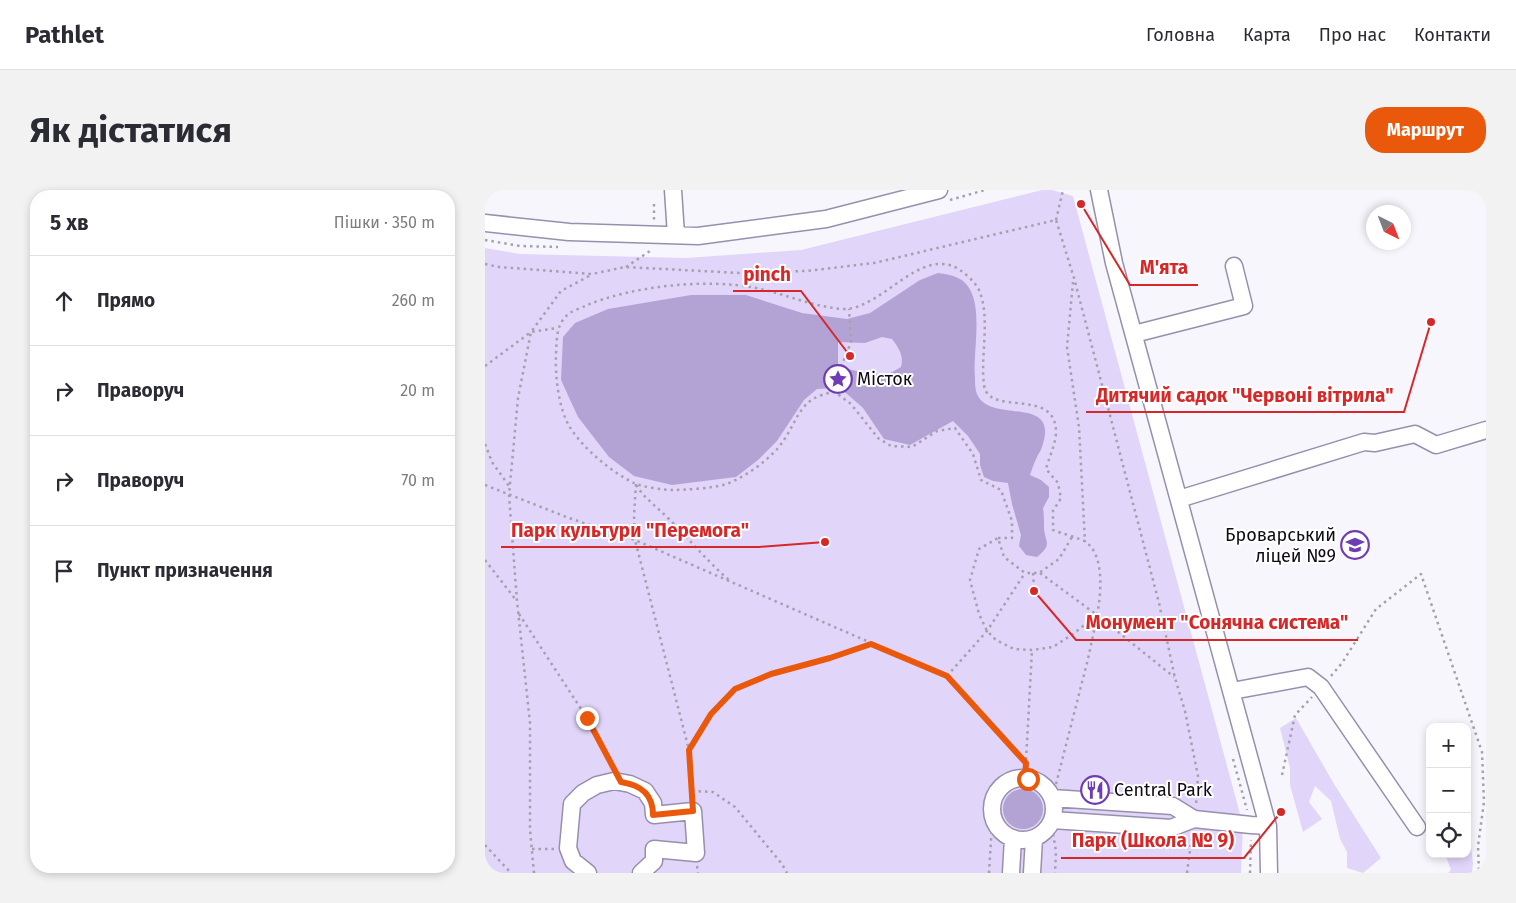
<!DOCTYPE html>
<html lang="uk">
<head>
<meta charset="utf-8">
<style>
	body { margin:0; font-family:"Fira Sans",sans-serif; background:#f2f2f3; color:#2b2b33 }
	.controls { position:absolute; right:15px; bottom:15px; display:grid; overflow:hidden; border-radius:10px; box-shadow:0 2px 8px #0003 }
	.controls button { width:45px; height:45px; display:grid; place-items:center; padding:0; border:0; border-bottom:1px solid #e1e1e2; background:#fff; color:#2b2b33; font:25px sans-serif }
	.compass { position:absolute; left:881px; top:15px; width:45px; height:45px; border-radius:50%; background:#fff; box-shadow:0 2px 8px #0003; rotate:138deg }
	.stop { position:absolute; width:15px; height:15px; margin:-11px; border:4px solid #ea580c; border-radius:50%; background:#fff }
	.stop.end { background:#ea580c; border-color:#fff; box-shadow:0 1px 5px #0008 }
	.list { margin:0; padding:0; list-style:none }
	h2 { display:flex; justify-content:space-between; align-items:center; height:65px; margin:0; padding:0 20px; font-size:21px }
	h2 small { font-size:16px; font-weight:400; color:#7c7c81 }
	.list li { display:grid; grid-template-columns:32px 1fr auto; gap:15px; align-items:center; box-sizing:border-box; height:90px; padding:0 20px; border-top:1px solid #e1e1e2 }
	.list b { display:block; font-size:19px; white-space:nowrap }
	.list em { font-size:16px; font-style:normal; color:#7c7c81 }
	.icon { flex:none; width:28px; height:28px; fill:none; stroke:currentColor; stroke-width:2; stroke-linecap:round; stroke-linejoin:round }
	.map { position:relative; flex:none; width:1001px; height:683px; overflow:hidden; border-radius:20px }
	header { display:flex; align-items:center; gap:30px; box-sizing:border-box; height:70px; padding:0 25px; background:#fff; border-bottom:1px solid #e1e1e2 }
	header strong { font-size:24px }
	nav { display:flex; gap:28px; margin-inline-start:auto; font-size:18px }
	.intro { display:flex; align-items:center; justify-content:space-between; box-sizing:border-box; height:120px; padding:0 30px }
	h1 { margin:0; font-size:35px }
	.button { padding:12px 22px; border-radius:20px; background:#ea580c; color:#fff; font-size:18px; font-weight:700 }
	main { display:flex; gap:30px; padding:0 30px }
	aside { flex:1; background:#fff; border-radius:20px; box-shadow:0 2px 8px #0003 }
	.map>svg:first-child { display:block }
	.green { fill:#e1d5fa }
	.water { fill:#b3a3d4; fill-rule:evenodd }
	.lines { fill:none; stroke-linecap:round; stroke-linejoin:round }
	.minor-casing { stroke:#988fac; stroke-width:19 }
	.path { stroke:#a4a1aa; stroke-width:2.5; stroke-dasharray:2.5 4; stroke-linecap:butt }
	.minor { stroke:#fff; stroke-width:16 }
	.route { stroke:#ea580c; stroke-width:6 }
	.labels { text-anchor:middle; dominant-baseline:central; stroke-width:4; stroke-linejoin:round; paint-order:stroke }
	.poi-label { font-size:18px; fill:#0f0b16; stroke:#fff; text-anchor:start }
	.leader { fill:none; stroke:#d62828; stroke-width:2 }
	.callout-dot { fill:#d62828; stroke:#fff; stroke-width:2 }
	.callout-label { font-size:19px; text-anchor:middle; font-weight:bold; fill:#d62828; stroke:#fff; stroke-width:4; stroke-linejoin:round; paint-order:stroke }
</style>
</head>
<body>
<header>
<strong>Pathlet</strong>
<nav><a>Головна</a><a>Карта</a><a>Про нас</a><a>Контакти</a></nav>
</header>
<div class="intro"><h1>Як дістатися</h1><a class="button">Маршрут</a></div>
<main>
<aside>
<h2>5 хв<small>Пішки · 350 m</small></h2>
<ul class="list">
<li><svg class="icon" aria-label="ahead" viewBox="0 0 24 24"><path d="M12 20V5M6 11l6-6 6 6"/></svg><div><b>Прямо</b></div><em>260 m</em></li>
<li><svg class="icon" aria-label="right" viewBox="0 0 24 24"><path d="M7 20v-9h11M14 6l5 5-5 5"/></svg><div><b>Праворуч</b></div><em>20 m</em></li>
<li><svg class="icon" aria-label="right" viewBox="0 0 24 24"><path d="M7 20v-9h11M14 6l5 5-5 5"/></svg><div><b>Праворуч</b></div><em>70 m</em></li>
<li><svg class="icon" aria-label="arrive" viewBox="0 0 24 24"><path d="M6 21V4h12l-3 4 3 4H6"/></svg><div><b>Пункт призначення</b></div></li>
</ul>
</aside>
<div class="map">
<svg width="1001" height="683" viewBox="0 0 1001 683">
	<rect width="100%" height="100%" fill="#f8f6fd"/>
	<path class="green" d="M557 0H567L588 6 758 635 756 683H0V58L35 64 201 68 316 60Z
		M811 528 849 594 896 668 878 683 862 678V662L855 649 846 611 830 596 824 612 837 629 818 642 805 595V578L795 538Z
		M982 621 988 673 987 683H963L966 680 960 664H982Z"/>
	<path class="water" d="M453 83C460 84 468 85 475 89 502 105 487 161 490 187 490 193 490 201 493 206 508 234 575 204 557 257 556 261 553 264 552 267 549 273 547 279 545 285L556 290 564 297V307L558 318C559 325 559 331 559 338 560 353 568 354 552 367L541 365 534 356 536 345 527 314 523 293 508 291 499 287 495 275V264L483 246 468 231 425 255 399 249 378 218 361 203 349 198 332 199 319 210 292 251 273 270 251 287 187 295 149 286 124 267 93 227 76 190 78 147 90 133 123 119 206 105H261L317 123 362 129 385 123 435 90ZM397 147 407 149C414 158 419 166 416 177L402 185 377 182 353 177V152L380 153Z
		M518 619a20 20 0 1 1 40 0a20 20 0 1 1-40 0Z"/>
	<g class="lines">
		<defs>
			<path id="minor" d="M188 0 191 45
				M614 0 629 73 783 636 784 683
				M0 33 84 42 213 46 341 29 454 0
				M649 144 759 116 749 76
				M694 309 879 252 890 253 930 244 951 255 1001 240
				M747 501 823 487 836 497 932 637
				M507 619a31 31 0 1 1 62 0a31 31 0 1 1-62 0Z
				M567 608 688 616 709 629 766 635 783 636
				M567 630 686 638 709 629
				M103 683 88 671 83 658 87 614 98 603 112 595 129 591 145 594 160 601 168 613 169 625 208 621 211 663 169 659V671L156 683
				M526 683 528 648
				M547 683 549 648"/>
		</defs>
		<use href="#minor" class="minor-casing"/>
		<path class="path" d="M465 10 500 0
			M169 14V32
			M571 30 578 0
			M0 50 35 56 73 57
			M0 74 14 77 107 84 140 77 255 83 321 81 389 73 571 30 589 88 621 210 674 413 690 488 700 521 713 586 711 615
			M141 77 168 59
			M588 92 582 157 594 237 600 352
			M0 176 46 142 72 138
			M350 202 356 177 366 152 364 119
			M0 254 7 272 24 296
			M151 294 149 325 150 350 204 560 207 608
			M0 295 84 328 150 350 462 486 541 573
			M151 295C160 309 172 317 184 329 205 350 223 372 245 391
			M513 348H527V331L516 300 496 290 488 264 470 238 452 241 427 257 406 256 393 248 366 214 350 202C311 207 314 233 293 258 281 272 256 290 238 295 227 298 200 300 188 300 179 300 157 297 149 293 126 282 96 257 83 234 73 214 70 185 71 163 72 147 71 133 85 123 89 120 96 118 100 116 146 96 222 88 271 98 301 104 328 117 358 119 397 120 436 54 475 80 482 85 490 92 494 100 506 128 495 166 499 195 503 227 570 197 571 241 571 254 564 267 561 279L573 293 576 308 568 321V340C575 343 595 348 601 352 620 366 616 405 612 425L588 444 568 457 547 460 529 459 511 450 502 441 494 424 485 390 494 359 513 348 519 367 540 383H554L574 369 587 347
			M0 370 31 410
			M548 383 549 399
			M555 383 612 425 689 487
			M34 424 102 528 130 578
			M462 486 502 441 540 383
			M846 486 857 473 891 419 936 384 997 562 999 612 993 656 994 683
			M204 560 226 524 250 499 286 484 345 468 385 454
			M748 569 762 620
			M797 585 810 525 827 507
			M540 589 547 460
			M571 594 603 469 612 427
			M207 601 228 602 250 617 297 674 302 683
			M568 644 571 661 570 683
			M0 655 26 683
			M47 659H69
			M212 676 213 683
			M49 683 45 640V533L32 411 24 305 33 208 46 142 76 101 106 85
			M504 683 508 618
			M702 683 707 645
			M765 683 766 650"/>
		<use href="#minor" class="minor"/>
	</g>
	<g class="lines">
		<path class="route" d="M102 528 136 592C156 595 168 604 168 625L208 621 204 560 226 524 250 499 286 484 345 468 386 454 462 486 541 573 540 589H543"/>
	</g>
	<defs>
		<symbol id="sight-ring" viewBox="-11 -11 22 22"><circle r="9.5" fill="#fff" stroke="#703cb3" stroke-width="1.5"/><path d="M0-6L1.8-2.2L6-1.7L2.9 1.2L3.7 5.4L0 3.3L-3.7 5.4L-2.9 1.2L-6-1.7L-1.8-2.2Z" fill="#703cb3"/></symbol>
		<symbol id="school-ring" viewBox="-11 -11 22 22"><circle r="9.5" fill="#fff" stroke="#703cb3" stroke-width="1.5"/><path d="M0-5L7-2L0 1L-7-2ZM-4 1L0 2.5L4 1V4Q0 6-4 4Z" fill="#703cb3"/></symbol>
		<symbol id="restaurant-ring" viewBox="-11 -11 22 22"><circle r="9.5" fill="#fff" stroke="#703cb3" stroke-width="1.5"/><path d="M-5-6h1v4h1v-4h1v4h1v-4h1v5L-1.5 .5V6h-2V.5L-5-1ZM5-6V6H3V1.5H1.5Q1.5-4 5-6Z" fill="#703cb3"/></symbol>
	</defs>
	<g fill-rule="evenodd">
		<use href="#sight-ring" x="337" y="173" width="32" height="32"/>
		<use href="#school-ring" x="854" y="339" width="32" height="32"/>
		<use href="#restaurant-ring" x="594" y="584" width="32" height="32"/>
	</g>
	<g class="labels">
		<g class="poi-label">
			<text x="372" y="189">Місток</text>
			<text x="851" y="345" text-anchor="end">Броварський<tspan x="851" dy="21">ліцей №9</tspan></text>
			<text x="629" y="600">Central Park</text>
		</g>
	</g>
	<path class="leader" d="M596 14L645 95H713M365 166L316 101H248M946 132L919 222H601M340 352L274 357H16M549 401L591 450H873M796 622L759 668H576"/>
	<g class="callout-dot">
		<circle cx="596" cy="14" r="5"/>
		<circle cx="365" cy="166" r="5"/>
		<circle cx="946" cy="132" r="5"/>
		<circle cx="340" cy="352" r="5"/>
		<circle cx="549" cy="401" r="5"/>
		<circle cx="796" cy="622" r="5"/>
	</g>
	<g class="callout-label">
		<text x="679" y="84">М'ята</text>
		<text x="282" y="91">pinch</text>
		<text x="760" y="212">Дитячий садок "Червоні вітрила"</text>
		<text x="145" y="347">Парк культури "Перемога"</text>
		<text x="732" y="439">Монумент "Сонячна система"</text>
		<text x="668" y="657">Парк (Школа № 9)</text>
	</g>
</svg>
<div class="controls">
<button>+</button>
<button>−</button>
<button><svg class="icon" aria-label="locate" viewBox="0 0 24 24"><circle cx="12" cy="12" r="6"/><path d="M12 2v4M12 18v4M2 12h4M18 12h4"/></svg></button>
</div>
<svg class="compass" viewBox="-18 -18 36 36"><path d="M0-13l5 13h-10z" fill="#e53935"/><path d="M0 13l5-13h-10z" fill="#7c7c81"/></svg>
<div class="stop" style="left:543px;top:589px"></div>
<div class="stop end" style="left:102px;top:528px"></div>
</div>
</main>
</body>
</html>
